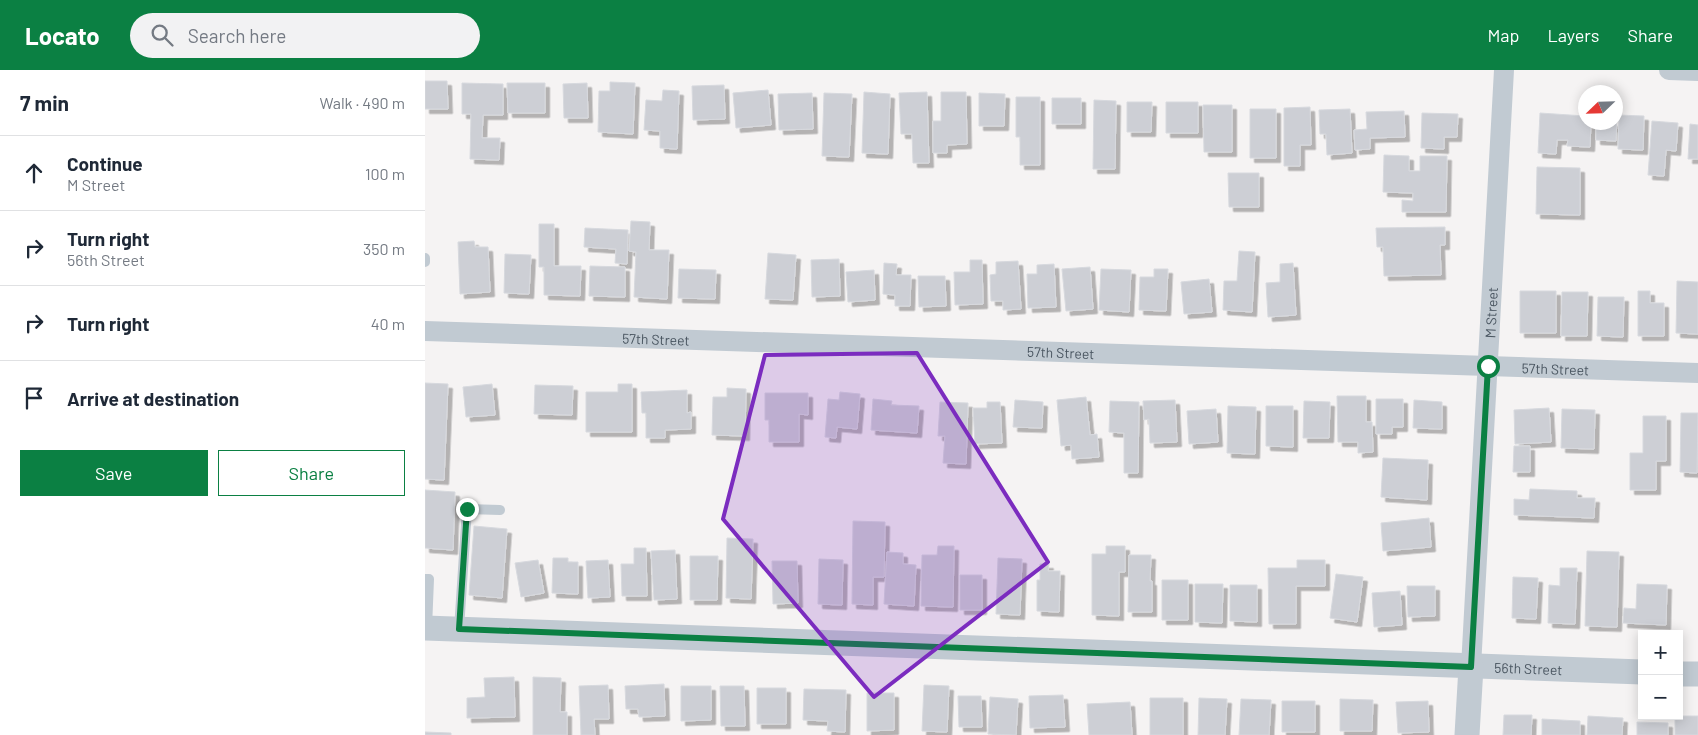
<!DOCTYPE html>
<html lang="en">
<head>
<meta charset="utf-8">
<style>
	body { margin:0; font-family:Barlow,sans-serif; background:#f2f2f3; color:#1f2937 }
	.controls { position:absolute; right:15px; bottom:15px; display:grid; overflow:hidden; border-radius:0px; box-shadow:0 2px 12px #0003 }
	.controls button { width:45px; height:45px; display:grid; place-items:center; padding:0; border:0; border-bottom:1px solid #e0e1e3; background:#fff; color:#1f2937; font:25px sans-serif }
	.compass { position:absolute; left:1153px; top:15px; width:45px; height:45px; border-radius:50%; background:#fff; box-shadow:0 2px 12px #0003; rotate:247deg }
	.stop { position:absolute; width:15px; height:15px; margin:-11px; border:4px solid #0b8043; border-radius:50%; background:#fff }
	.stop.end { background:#0b8043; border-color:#fff; box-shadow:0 1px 5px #0008 }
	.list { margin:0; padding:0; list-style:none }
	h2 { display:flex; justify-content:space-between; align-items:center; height:65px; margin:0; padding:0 20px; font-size:21px }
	h2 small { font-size:16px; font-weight:400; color:#747a83 }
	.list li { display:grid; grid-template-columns:32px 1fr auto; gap:15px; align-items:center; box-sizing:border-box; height:75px; padding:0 20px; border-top:1px solid #e0e1e3 }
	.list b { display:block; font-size:19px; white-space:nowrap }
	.list p { margin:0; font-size:16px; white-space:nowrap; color:#747a83 }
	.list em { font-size:16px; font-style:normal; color:#747a83 }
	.actions { display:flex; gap:10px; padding:15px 20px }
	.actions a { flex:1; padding:11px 0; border:1px solid #0b8043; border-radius:0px; text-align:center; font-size:18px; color:#0b8043 }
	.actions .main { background:#0b8043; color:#fff }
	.icon { flex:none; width:28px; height:28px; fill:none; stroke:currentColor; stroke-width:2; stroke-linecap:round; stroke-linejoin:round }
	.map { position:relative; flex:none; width:1273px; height:665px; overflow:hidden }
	header { display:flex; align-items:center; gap:30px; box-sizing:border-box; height:70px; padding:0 25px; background:#0b8043; color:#fff }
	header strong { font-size:24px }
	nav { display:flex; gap:28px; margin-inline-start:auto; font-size:18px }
	.search { width:350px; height:45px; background:#f2f2f3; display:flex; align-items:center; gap:12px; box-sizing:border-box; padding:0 18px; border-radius:28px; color:#747a83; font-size:19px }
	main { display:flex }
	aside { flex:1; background:#fff }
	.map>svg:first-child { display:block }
	.building { fill:#cdcfd5; stroke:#d7d9de; filter:url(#shadow) }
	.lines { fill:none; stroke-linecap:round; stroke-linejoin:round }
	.service { stroke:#c1cad2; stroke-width:10 }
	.minor { stroke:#c1cad2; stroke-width:20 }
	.tertiary { stroke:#c1cad2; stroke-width:25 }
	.route { stroke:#0b8043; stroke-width:6 }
	.marked { fill:#7b2cbf; fill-opacity:0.2; stroke:#7b2cbf; stroke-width:4; stroke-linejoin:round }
	.labels { text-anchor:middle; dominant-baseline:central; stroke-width:4; stroke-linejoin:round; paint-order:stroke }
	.street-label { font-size:14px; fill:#4a5661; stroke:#fff }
</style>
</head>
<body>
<header>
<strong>Locato</strong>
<div class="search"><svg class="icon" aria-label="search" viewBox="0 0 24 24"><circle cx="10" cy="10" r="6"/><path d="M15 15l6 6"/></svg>Search here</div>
<nav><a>Map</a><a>Layers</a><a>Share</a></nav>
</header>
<main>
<aside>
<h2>7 min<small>Walk · 490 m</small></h2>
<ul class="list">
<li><svg class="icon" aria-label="ahead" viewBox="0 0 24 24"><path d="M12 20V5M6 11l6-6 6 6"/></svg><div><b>Continue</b><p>M Street</p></div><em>100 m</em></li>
<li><svg class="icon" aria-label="right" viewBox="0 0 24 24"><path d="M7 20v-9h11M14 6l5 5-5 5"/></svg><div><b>Turn right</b><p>56th Street</p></div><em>350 m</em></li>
<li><svg class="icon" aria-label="right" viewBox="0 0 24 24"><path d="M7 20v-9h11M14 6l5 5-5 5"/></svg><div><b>Turn right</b></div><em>40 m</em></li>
<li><svg class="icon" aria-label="arrive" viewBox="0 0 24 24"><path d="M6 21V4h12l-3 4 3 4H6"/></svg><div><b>Arrive at destination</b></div></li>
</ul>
<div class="actions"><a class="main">Save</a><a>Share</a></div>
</aside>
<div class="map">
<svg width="1273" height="665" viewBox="0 0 1273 665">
	<defs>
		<filter id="shadow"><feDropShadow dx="4.5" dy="4.5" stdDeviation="0" flood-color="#0004"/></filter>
	</defs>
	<rect width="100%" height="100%" fill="#f5f3f3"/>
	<path class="building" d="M0 11H22L23 39H0Z
		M185 12 210 13 208 64 173 62 174 21H185Z
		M37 13 78 14V45H58L57 68H75L74 90 45 89 46 44H37Z
		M82 13H120V43H83Z
		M162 13 163 48H139L138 14Z
		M299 15 300 49 268 50 267 16Z
		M238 20 254 21 252 79 235 78V61L219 60 221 30 237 31Z
		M343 20 346 55 311 58 308 23Z
		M439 22 465 24 463 84 437 83Z
		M502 22 504 93H488L487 64H476L474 23Z
		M516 22H541L542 74 522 75V83H508V51H516Z
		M387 23 388 59 354 60 353 24Z
		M399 23 427 24 424 87 397 86Z
		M554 23 580 24 579 56H554Z
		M591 27H615V95H595V67H591Z
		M627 28H656V54H627Z
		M669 30 691 31 690 99H668Z
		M702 32H727L726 62H702Z
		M741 32H773V63H741Z
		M778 35H807V82H779Z
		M885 37 886 75H875V96H859V38Z
		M825 39H851V88H825Z
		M925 39 927 83 902 85 901 64H895L894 40Z
		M979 41 980 67 945 68V79L930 80 929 60 942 59 941 42Z
		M997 43 1033 44 1032 67H1019V79L996 78Z
		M1115 43 1160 46V52H1166L1165 77 1142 76 1143 70H1132L1131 84 1113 83Z
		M1194 45 1219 46 1218 80 1193 79Z
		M1190 48H1192L1191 71 1171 70V52H1190Z
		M1227 51 1253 53 1251 81 1241 80 1239 106 1223 105Z
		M1265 54 1273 55V89H1263Z
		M959 85 984 86V101H995V86H1022L1021 142H977V130L988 131V123L958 122Z
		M1112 97 1155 98V145L1111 144Z
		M803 103H834V137H804Z
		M206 151 225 152 224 180H244L242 229 209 227 211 182 204 181Z
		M114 154H129V196H156L155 226 119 225V197H114Z
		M1020 157V175H1015L1016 205 959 206 958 177H952L951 158Z
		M160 158 203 160 202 194 190 193 191 179 159 177Z
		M49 171 50 177H63L65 222 35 224 33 172Z
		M814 181 830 182 827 242 798 240 799 211H812Z
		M343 183 371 185 368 230 340 229Z
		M80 184 106 185 104 224 79 223Z
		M414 189 415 226 387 227 386 190Z
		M545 190H557L558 234 530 235 529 202H545Z
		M593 191 596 239 578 240V231H566L565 205 571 204V192Z
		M459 193 472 194 471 205H486L485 236H470V225L458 224Z
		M868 193 871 245 843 247 841 213 855 212V194Z
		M629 194 631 237 603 238 602 204H612V195Z
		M165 196 200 197V227L164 226Z
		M665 197 668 239 641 241 637 199Z
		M254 199 291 200 290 229 253 228Z
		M676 199 706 200 704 242 674 240Z
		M729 199H743L741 241 714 240 715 207H729Z
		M449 200 450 230 423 232 421 202Z
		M493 206H520L521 236 494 237Z
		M784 209 787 242 759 244 756 212Z
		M1252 211 1273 212V264L1251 263Z
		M1095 221H1131V263H1095Z
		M1213 221H1225V233H1239V266H1213Z
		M1137 222H1163L1162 266H1136Z
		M1173 227H1199L1198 267 1172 266Z
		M0 313 23 314 19 410 0 409Z
		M67 314 70 345 41 347 38 317Z
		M193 314H207V362H161V322H193Z
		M110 315 148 316 147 345 109 344Z
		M302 318 321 319 320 366 287 365 288 327H302Z
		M262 320V343L266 342V359L240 360V368H221V343H217L216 322Z
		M415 322 435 324 432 359 412 357 411 368 400 367 403 329 414 330Z
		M340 323H383V345L374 344V372H344V350H340Z
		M912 326H941V352H947L948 382 933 383V372H913Z
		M661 327 665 365 672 364 674 387 647 389 646 375 636 376 632 330Z
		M448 329 467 331 466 335 494 336 492 363 446 360Z
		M951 329H978V357H967V364H951Z
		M590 330 618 332 617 358 588 357Z
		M750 330 752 372 725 373 724 349 719 350 718 331Z
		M989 330 1017 332V359L988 358Z
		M685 331 714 332 713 403H699V363L684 362Z
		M879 331 905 332 904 368H878Z
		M515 332 543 333 541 394 518 393 520 366H513Z
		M562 332H575L577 373 550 374 548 338H562Z
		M803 336 831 337 830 384 802 383Z
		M841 336H868V377L841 376Z
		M1124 338 1126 372 1090 374 1089 340Z
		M791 339 793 372 764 374 762 341Z
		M1137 339 1170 340 1169 379 1136 378Z
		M1256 343H1273L1272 403 1255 402Z
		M1218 346H1241V391H1231V420H1205V383H1218Z
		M1089 376H1105V402H1088Z
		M958 388 1003 390 1002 430 956 427Z
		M1105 419 1152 421V428H1170L1169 448 1089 445V429L1104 430Z
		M0 420 30 422 28 480 0 478Z
		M1004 448 1006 477 958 481 956 453Z
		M428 451 460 452 459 507H448V535L427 534Z
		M49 456 82 459 77 528 44 525Z
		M302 468 328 469 326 529 301 528Z
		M513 476H529L528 537 496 536 497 485H512Z
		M681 476H700V502H694V546L667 545V484H681Z
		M209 478H221L222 526H197L196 494H209Z
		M250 480 252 529 229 530 226 481Z
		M1162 481 1194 482 1192 557 1160 556Z
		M462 482 478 483V494L491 495 489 536 459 534Z
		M704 485H726L725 511H727V542H703Z
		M265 486H293L292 530H265Z
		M128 488H143V492H153V524L127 523Z
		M573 488 597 489 595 545 571 544Z
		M394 489 418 490 417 535 393 534Z
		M113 490 119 523 96 527 90 493Z
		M183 490 185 527 163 528 161 491Z
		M872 490H900V516H871V554H844L843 498H872Z
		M347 491H372L373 533 348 534Z
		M615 494H624L623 501H635L634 542 612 541V510H615Z
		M1135 498H1152L1150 554 1123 553 1124 515 1135 516Z
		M911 504 938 507 932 552 905 548Z
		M535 505H557V540H535Z
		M1088 507 1113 508 1111 549 1087 548Z
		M737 510H763V550H737Z
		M770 514H798L797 553 770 552Z
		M1212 514 1242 515 1241 555 1198 553 1199 538 1211 539Z
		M805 515H832V552L805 551Z
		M982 516H1010V546L983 547Z
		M975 521 977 555 949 557 947 523Z
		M89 607 90 647 42 648V628L60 627 59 608Z
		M108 607 136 608 135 642H142V665H108Z
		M239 614 240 646 214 647 213 639H201L200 616Z
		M183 615 184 649H169L170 665H156L154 616Z
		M499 615 524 616 522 662 497 661Z
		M256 616H286V650L256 651Z
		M295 616H319L320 656H296Z
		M332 618H361V654H332Z
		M379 619 421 620 420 662 402 661 403 651 378 650Z
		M442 623H469V660L442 661Z
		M638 625 640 657 605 658 604 626Z
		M533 626H556L557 657H534Z
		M565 627 593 629 591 665 563 664Z
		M725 628H758V665H725Z
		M774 628 802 629 800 665H773Z
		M816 629 846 630 844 665H814Z
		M915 629 948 630 947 661H915Z
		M857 631H890V662H857Z
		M1003 631 1004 662 973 663 971 632Z
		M705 632 707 665H664L662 634Z
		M1079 645H1107L1106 665H1078Z
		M1163 646 1198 648 1197 665H1162Z
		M1250 646H1273V665H1250Z
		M1117 649 1155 651V665H1117Z
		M1212 652 1243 653V665H1212Z
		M0 662 26 663V665H0Z"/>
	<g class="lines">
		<path class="service" d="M0 192V188
			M0 509H4L2 558
			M34 559 42 439 75 440"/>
		<g class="minor">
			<path d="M1244 0 1273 1"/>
			<path id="s1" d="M0 261 1273 303"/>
			<path id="s2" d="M1046 597 1079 0"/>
		</g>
		<g class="tertiary">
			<path id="s3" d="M0 558 1217 602"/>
			<path d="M1254 604H1273"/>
			<path d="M1042 665 1046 597"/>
		</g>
	</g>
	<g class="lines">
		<path class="route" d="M42 439 34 559 1046 597 1063 296"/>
	</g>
	<path class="marked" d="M492 283 623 492 449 627 298 449 340 285Z"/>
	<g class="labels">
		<g class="street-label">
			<text stroke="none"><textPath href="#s2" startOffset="355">M Street</textPath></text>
			<text stroke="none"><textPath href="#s1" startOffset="231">57th Street</textPath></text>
			<text stroke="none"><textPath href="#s1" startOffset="636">57th Street</textPath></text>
			<text stroke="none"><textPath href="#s1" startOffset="1131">57th Street</textPath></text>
			<text stroke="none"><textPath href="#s3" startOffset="1104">56th Street</textPath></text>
		</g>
	</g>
</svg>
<div class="controls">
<button>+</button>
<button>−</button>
</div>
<svg class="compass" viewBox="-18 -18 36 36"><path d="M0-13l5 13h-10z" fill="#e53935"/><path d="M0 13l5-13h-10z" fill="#747a83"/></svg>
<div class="stop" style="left:1063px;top:296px"></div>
<div class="stop end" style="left:42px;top:439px"></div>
</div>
</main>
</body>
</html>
